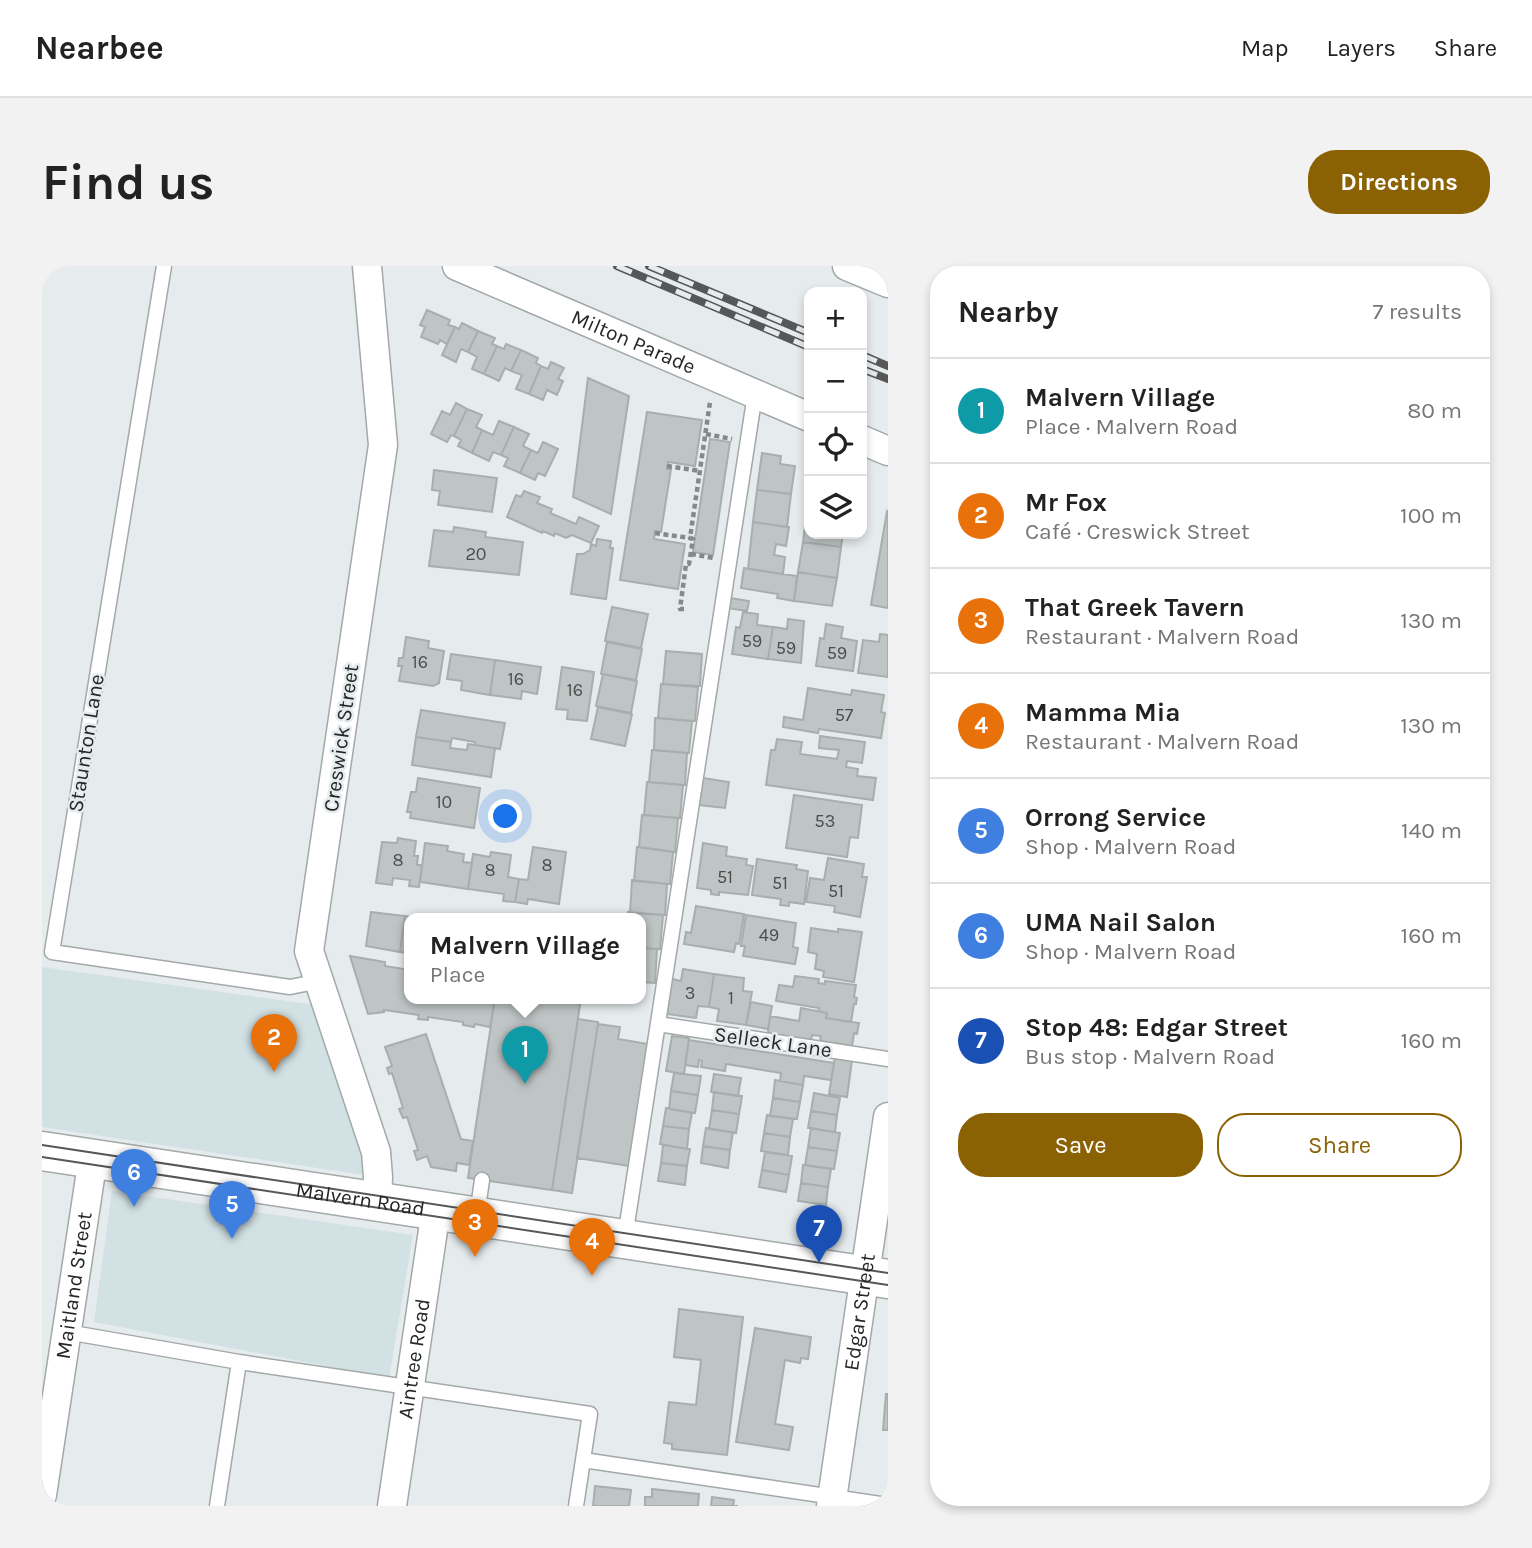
<!DOCTYPE html>
<html lang="en">
<head>
<meta charset="utf-8">
<style>
	body { margin:0; font-family:Karla,sans-serif; background:#f2f2f2; color:#222 }
	.controls { position:absolute; right:21px; top:21px; display:grid; overflow:hidden; border-radius:14px; box-shadow:0 4px 10px #0003 }
	.controls button { width:63px; height:63px; display:grid; place-items:center; padding:0; border:0; border-bottom:2px solid #e0e0e0; background:#fff; color:#222; font:35px sans-serif }
	.you { position:absolute; left:464px; top:551px; width:24px; height:24px; margin:-18px; border:5px solid #fff; border-radius:50%; background:#1a73e8; box-shadow:0 0 0 10px #1a73e833 }
	.badge { display:grid; place-items:center; width:46px; height:46px; border-radius:50%; background:#8b6203; color:#fff; font-size:23px; font-weight:700 }
	.pin { position:absolute; translate:-50% -58px; filter:drop-shadow(0 2px 4px #0008) }
	.pin::after { content:''; position:absolute; top:37px; width:24px; height:21px; background:inherit; clip-path:polygon(0 0,100% 0,50% 100%) }
	.popup { position:absolute; left:362px; top:647px; width:242px; height:91px; box-sizing:border-box; display:grid; place-content:center; border-radius:14px; background:#fff; filter:drop-shadow(0 2px 5px #0005); font-size:23px; white-space:nowrap; color:#767676 }
	.popup b { font-size:26px; color:#222 }
	.popup::after { content:''; position:absolute; left:50%; top:100%; margin-left:-14px; border:14px solid transparent; border-top-color:#fff }
	.list { margin:0; padding:0; list-style:none }
	h2 { display:flex; justify-content:space-between; align-items:center; height:91px; margin:0; padding:0 28px; font-size:30px }
	h2 small { font-size:23px; font-weight:400; color:#767676 }
	.list li { display:grid; grid-template-columns:46px 1fr auto; gap:21px; align-items:center; box-sizing:border-box; height:105px; padding:0 28px; border-top:2px solid #e0e0e0 }
	.list b { display:block; font-size:26px; white-space:nowrap }
	.list p { margin:0; font-size:23px; white-space:nowrap; color:#767676 }
	.list em { font-size:23px; font-style:normal; color:#767676 }
	.actions { display:flex; gap:14px; padding:21px 28px }
	.actions a { flex:1; padding:16px 0; border:2px solid #8b6203; border-radius:28px; text-align:center; font-size:24px; color:#8b6203 }
	.actions .main { background:#8b6203; color:#fff }
	.icon { flex:none; width:38px; height:38px; fill:none; stroke:currentColor; stroke-width:2; stroke-linecap:round; stroke-linejoin:round }
	.map { position:relative; flex:none; width:846px; height:1240px; overflow:hidden; border-radius:28px }
	header { display:flex; align-items:center; gap:42px; box-sizing:border-box; height:98px; padding:0 35px; background:#fff; border-bottom:2px solid #e0e0e0 }
	header strong { font-size:33px }
	nav { display:flex; gap:38px; margin-inline-start:auto; font-size:24px }
	.intro { display:flex; align-items:center; justify-content:space-between; box-sizing:border-box; height:168px; padding:0 42px }
	h1 { margin:0; font-size:49px }
	.button { padding:18px 32px; border-radius:28px; background:#8b6203; color:#fff; font-size:24px; font-weight:700 }
	main { display:flex; gap:42px; padding:0 42px }
	aside { flex:1; background:#fff; border-radius:28px; box-shadow:0 4px 10px #0003 }
	.map>svg:first-child { display:block }
	.built { fill:#d2e1e4 }
	.building { fill:#bfc4c5; stroke:#a8adae; stroke-width:2 }
	.lines { fill:none; stroke-linecap:round; stroke-linejoin:round }
	.lane-casing { stroke:#a3a8a9; stroke-width:17 }
	.street-casing { stroke:#a3a8a9; stroke-width:31 }
	.secondary-casing { stroke:#a3a8a9; stroke-width:41 }
	.path { stroke:#85898a; stroke-width:4.5; stroke-dasharray:5 3.5; stroke-linecap:butt }
	.lane { stroke:#fff; stroke-width:14 }
	.street { stroke:#fff; stroke-width:28 }
	.secondary { stroke:#fff; stroke-width:38 }
	.tram { stroke:#555758; stroke-width:2 }
	.rail-casing { stroke:#555758; stroke-width:8 }
	.rail { stroke:#e6ebed; stroke-width:5; stroke-dasharray:16; stroke-linecap:butt }
	.labels { text-anchor:middle; dominant-baseline:central; stroke-width:5; stroke-linejoin:round; paint-order:stroke }
	.number-label { font-size:18px; fill:#4c4e4e }
	.street-label { font-size:21px; fill:#252727; stroke:#e6ebed }
</style>
</head>
<body>
<header>
<strong>Nearbee</strong>
<nav><a>Map</a><a>Layers</a><a>Share</a></nav>
</header>
<div class="intro"><h1>Find us</h1><a class="button">Directions</a></div>
<main>
<div class="map">
<svg width="846" height="1240" viewBox="0 0 846 1240">
	<rect width="100%" height="100%" fill="#e6ebed"/>
	<path class="built" d="M0 701 274 739 342 912 0 861Z
		M70 925 371 969 347 1112 52 1056Z"/>
	<path class="building" d="M385 44 408 54 406 59 413 61 405 78 398 74 396 78 379 71 383 61 378 59Z
		M420 57 436 65 426 86 419 83 414 96 400 89 413 61 417 63Z
		M436 65 453 72 450 78 455 80 442 108 430 103 435 91 426 86Z
		M464 78 479 84 469 105 463 102 457 115 442 108 455 80 462 83Z
		M479 84 496 92 494 97 499 100 487 128 474 123 480 109 469 105Z
		M509 96 522 102 516 113 521 115 515 129 505 124 501 134 487 128 499 100 506 103Z
		M546 112 587 130 569 248 531 231Z
		M414 137 425 143 412 170 409 169 405 176 389 168 400 145 408 149Z
		M425 143 440 149 434 161 440 164 430 187 416 180 419 174 412 170Z
		M605 146 660 154 653 200 626 196 625 203H629L619 266 613 265 612 273 643 278 636 323 578 314Z
		M457 155 472 161 459 189 451 186 447 195 430 187 440 164 451 169Z
		M472 161 487 168 481 180 489 184 478 207 462 200 466 192 459 189Z
		M668 173 688 176 671 289 651 286Z
		M501 176 516 183 503 210 496 207 493 214 478 207 489 184 496 187Z
		M720 187 739 190 738 198 753 200 749 228 715 224Z
		M392 204 455 212 450 246 396 239 398 225 390 224Z
		M715 224 749 228 745 261 711 256Z
		M482 225 498 231 495 237 510 243 508 247 534 258 537 251 557 260 549 277 530 269 524 272 513 267 512 270 501 265 500 267 465 251 474 229 479 231Z
		M845 245 846 246V342L829 339Z
		M764 253H767V268H801L799 281 761 276Z
		M711 256 747 261 744 280 734 278 732 289 743 291 741 308 706 303Z
		M412 261 444 266 443 271 481 276 477 309 387 300 392 264 411 266Z
		M555 273 569 275 568 282H571L564 333 529 328 535 288H541L548 284 549 278 554 280Z
		M761 276 799 281 795 312 756 306Z
		M702 302 755 310 752 335 735 332 736 328 699 322Z
		M756 306 795 312 790 340 752 335Z
		M688 332 707 335 705 345 686 342Z
		M570 341 606 348 599 382 563 375Z
		M701 346 716 348 715 359 731 361 726 393 690 388 694 361 698 362Z
		M746 353 762 355 759 397 726 393 731 361 745 363Z
		M784 358 801 361 799 372 815 375 811 405 774 400 778 372 782 373Z
		M838 368 846 369V411L816 407 821 374 837 376Z
		M364 371 387 375 386 382 402 385 397 417 391 420 357 415 360 400H356L357 392H361Z
		M565 376 600 383 594 414 559 408Z
		M624 385 660 388 658 420 621 418Z
		M409 388 453 394 448 429 419 424 420 415 405 413Z
		M453 394 499 401 495 428 480 425 479 433 448 429Z
		M520 401 552 406 545 455 525 453 526 444 514 443Z
		M561 408 595 415 589 447 554 440Z
		M619 418 656 421 653 455 616 452Z
		M766 422 809 429 810 424 842 429 839 446 843 447 839 472 777 463 776 467 741 461 742 451 761 454Z
		M556 441 590 448 583 480 549 473Z
		M379 444 463 457 458 483 433 479V476L410 472 409 476 374 471Z
		M613 452 650 455 647 487 612 484Z
		M778 470 823 476 820 497 805 495 804 501 816 503 815 510 834 512 831 534 724 519 729 484H733L735 473 760 476 758 488 795 493 797 484 777 482Z
		M374 471 409 476 408 482 425 484 426 478 453 482 449 511 370 499Z
		M610 484 645 487 643 519 607 516Z
		M376 512 438 522 432 562 368 552 369 546H365L369 526H374Z
		M661 512 687 516 683 542 657 539Z
		M605 516 641 519 638 552 602 549Z
		M752 529 820 539 816 572 808 571 805 591 744 582Z
		M600 549 636 552 633 586 597 581Z
		M356 572 374 575 372 590H376L375 599H380L377 621 367 620 368 614 351 612 350 619 334 617 340 576 355 577Z
		M383 577 406 580 405 585 422 588 421 596 430 597 426 623 378 616Z
		M661 577 685 581 684 590 705 593 704 599 711 600 706 629 677 626V629L669 628V624L655 622Z
		M491 581 524 586 517 638 486 633 485 638 473 636 477 613 486 614Z
		M595 581 631 586 628 618 592 615Z
		M449 586 469 589 466 611 477 613 473 636 461 635 462 628 426 623 431 588 448 591Z
		M786 592 822 598 820 611H825L818 651 792 646 793 640 764 636 768 612 782 614Z
		M715 593 755 599 754 603 766 605 762 638 747 636V640L738 639 739 633 710 629Z
		M590 614 625 618 623 649 588 647Z
		M654 640 702 648 697 678 694 677 692 686 642 678 644 666 649 667Z
		M329 646 363 650 358 686 324 680Z
		M586 646 621 649 618 683 598 682V652H585Z
		M704 649 754 657 751 681 756 682 753 698 701 690 703 680H699Z
		M363 650 373 652H368V687L358 686Z
		M769 662 796 666V663L820 666 812 716 781 711 782 705 773 703 775 688 766 686Z
		M598 682 615 683 613 717 598 716Z
		M308 690 343 696V700L368 704V732H453L448 761 433 758 432 761 421 759V756L386 751V754L376 753 377 749 342 744V746L326 748Z
		M641 703 672 708 667 741 656 740 654 752 625 748 630 713 639 715Z
		M672 708 702 712 701 725 710 726 704 759 675 755 677 743 667 741Z
		M753 710 777 713 776 717 783 718V715L814 719 812 731 815 732 814 738H812L809 756 784 752 785 747 776 745 777 742 734 735 737 719 751 721Z
		M453 732H539L510 924 426 912Z
		M709 736 730 740 726 763 704 759Z
		M759 742 785 747 784 752 817 757 815 768 812 767 810 780 778 775 779 770 770 769 769 774 726 767 728 750 757 755Z
		M536 753 556 756V758L530 927 510 924Z
		M556 758 578 761 576 773 606 778 588 900 535 892Z
		M384 768 419 873 431 875 427 899 415 897 414 905 389 901 385 890 375 894 372 885 376 884 365 851 361 852 357 843 361 842 350 807 347 808 345 802 350 800 343 781Z
		M630 770 647 772 642 808 624 805Z
		M647 774 792 797 789 814 762 810 761 819 738 815 739 807 684 798 683 805 659 801 660 795 657 794 656 801 643 799Z
		M793 791 810 794 805 831 787 828Z
		M632 807 659 810 656 829 629 825Z
		M672 808 699 812 696 830 669 826Z
		M733 814 761 819 758 836 731 832Z
		M629 825 656 829 653 847 627 843Z
		M672 826 700 830 697 848 670 844Z
		M772 827 798 832 795 849 769 845Z
		M731 832 758 836 755 853 728 850Z
		M624 842 650 847 647 863 621 860Z
		M670 844 697 848 694 867 667 863Z
		M769 845 795 849 793 866 766 862Z
		M725 849 751 853 748 871 722 867Z
		M621 860 647 863 645 883 618 878Z
		M664 862 691 866 688 884 661 880Z
		M769 862 798 867 795 885 766 881Z
		M722 867 748 871 746 889 719 885Z
		M621 879 648 883 645 900 619 897Z
		M661 880 688 884 686 902 659 897Z
		M766 881 795 885 792 903 763 899Z
		M723 886 750 890 747 909 720 904Z
		M619 897 645 900 643 919 616 915Z
		M761 899 789 903 786 921 759 917Z
		M720 904 747 909 744 926 717 921Z
		M759 917 786 921 784 939 756 935Z
		M637 1043 701 1051 685 1189 630 1183V1178L622 1177 627 1136 654 1139 659 1094 632 1091Z
		M713 1062 769 1071 766 1093 759 1092 758 1097 743 1094 733 1158 751 1161 747 1184 694 1176Z
		M844 1128H846V1164H841Z
		M553 1220 589 1224 587 1240H551Z
		M610 1223 657 1228 656 1240H603V1231H610Z
		M670 1231 692 1234 691 1240H696H669Z"/>
	<g class="lines">
		<defs>
			<path id="lane" d="M122 0 10 686 248 721 278 715
				M616 758 846 793
				M435 949 440 914
				M583 971 713 128
				M25 1066 197 1096 548 1148 534 1240
				M541 1194 846 1239
				M175 1240 197 1096"/>
			<g id="street">
				<path d="M325 0 341 179 267 685 334 886 336 911 335 935"/>
				<path id="s1" d="M415 0 767 151"/>
				<path d="M805 0 846 17"/>
				<path d="M820 174 846 185"/>
				<path id="s2" d="M0 1229 51 892"/>
				<path id="s3" d="M350 1240 394 944"/>
				<path id="s4" d="M789 1240 846 851"/>
			</g>
			<g id="secondary">
				<path id="s5" d="M0 885 846 1013"/>
			</g>
		</defs>
		<use href="#lane" class="lane-casing"/>
		<use href="#street" class="street-casing"/>
		<use href="#secondary" class="secondary-casing"/>
		<path class="path" d="M664 168 690 173
			M625 200 658 205
			M613 267 648 272
			M649 288 672 292
			M642 343H638L644 298H647L651 273 648 272 668 136"/>
		<use href="#lane" class="lane"/>
		<use href="#street" class="street"/>
		<use href="#secondary" class="secondary"/>
		<path class="tram" d="M0 879 846 1007
			M0 891 846 1019"/>
		<defs>
			<path id="rail" d="M575 0 767 81
				M607 0 767 67
				M820 89 846 100
				M820 103 846 113"/>
		</defs>
		<use href="#rail" class="rail-casing"/>
		<use href="#rail" class="rail"/>
	</g>
	<g class="labels">
		<g class="number-label">
			<text x="434" y="288">20</text>
			<text x="710" y="375">59</text>
			<text x="744" y="382">59</text>
			<text x="795" y="387">59</text>
			<text x="378" y="396">16</text>
			<text x="474" y="413">16</text>
			<text x="533" y="424">16</text>
			<text x="802" y="449">57</text>
			<text x="402" y="536">10</text>
			<text x="783" y="555">53</text>
			<text x="356" y="594">8</text>
			<text x="505" y="599">8</text>
			<text x="448" y="604">8</text>
			<text x="683" y="611">51</text>
			<text x="738" y="617">51</text>
			<text x="794" y="625">51</text>
			<text x="727" y="669">49</text>
			<text x="648" y="727">3</text>
			<text x="689" y="732">1</text>
		</g>
		<g class="street-label">
			<text stroke="none"><textPath href="#s1" startOffset="192">Milton Parade</textPath></text>
			<text transform="translate(299 472) rotate(-82)">Creswick Street</text>
			<text transform="translate(44 477) rotate(-81)">Staunton Lane</text>
			<text transform="translate(731 776) rotate(8)">Selleck Lane</text>
			<text stroke="none"><textPath href="#s5" startOffset="322">Malvern Road</textPath></text>
			<text stroke="none"><textPath href="#s2" startOffset="212">Maitland Street</textPath></text>
			<text stroke="none"><textPath href="#s4" startOffset="196">Edgar Street</textPath></text>
			<text stroke="none"><textPath href="#s3" startOffset="149">Aintree Road</textPath></text>
		</g>
	</g>
</svg>
<div class="controls">
<button>+</button>
<button>−</button>
<button><svg class="icon" aria-label="locate" viewBox="0 0 24 24"><circle cx="12" cy="12" r="6"/><path d="M12 2v4M12 18v4M2 12h4M18 12h4"/></svg></button>
<button><svg class="icon" aria-label="layers" viewBox="0 0 24 24"><path d="M12 4l9 5-9 5-9-5zM3 14l9 5 9-5"/></svg></button>
</div>
<div class="you"></div>
<div class="pin badge" style="left:483px;top:818px;background:#0f9aa8">1</div>
<div class="popup"><b>Malvern Village</b>Place</div>
<div class="pin badge" style="left:232px;top:806px;background:#e8710a">2</div>
<div class="pin badge" style="left:433px;top:991px;background:#e8710a">3</div>
<div class="pin badge" style="left:550px;top:1010px;background:#e8710a">4</div>
<div class="pin badge" style="left:190px;top:973px;background:#3f7fe0">5</div>
<div class="pin badge" style="left:92px;top:941px;background:#3f7fe0">6</div>
<div class="pin badge" style="left:777px;top:997px;background:#1a4fb4">7</div>
</div>
<aside>
<h2>Nearby<small>7 results</small></h2>
<ul class="list">
<li><span class="badge" style="background:#0f9aa8">1</span><div><b>Malvern Village</b><p>Place · Malvern Road</p></div><em>80 m</em></li>
<li><span class="badge" style="background:#e8710a">2</span><div><b>Mr Fox</b><p>Café · Creswick Street</p></div><em>100 m</em></li>
<li><span class="badge" style="background:#e8710a">3</span><div><b>That Greek Tavern</b><p>Restaurant · Malvern Road</p></div><em>130 m</em></li>
<li><span class="badge" style="background:#e8710a">4</span><div><b>Mamma Mia</b><p>Restaurant · Malvern Road</p></div><em>130 m</em></li>
<li><span class="badge" style="background:#3f7fe0">5</span><div><b>Orrong Service</b><p>Shop · Malvern Road</p></div><em>140 m</em></li>
<li><span class="badge" style="background:#3f7fe0">6</span><div><b>UMA Nail Salon</b><p>Shop · Malvern Road</p></div><em>160 m</em></li>
<li><span class="badge" style="background:#1a4fb4">7</span><div><b>Stop 48: Edgar Street</b><p>Bus stop · Malvern Road</p></div><em>160 m</em></li>
</ul>
<div class="actions"><a class="main">Save</a><a>Share</a></div>
</aside>
</main>
</body>
</html>
